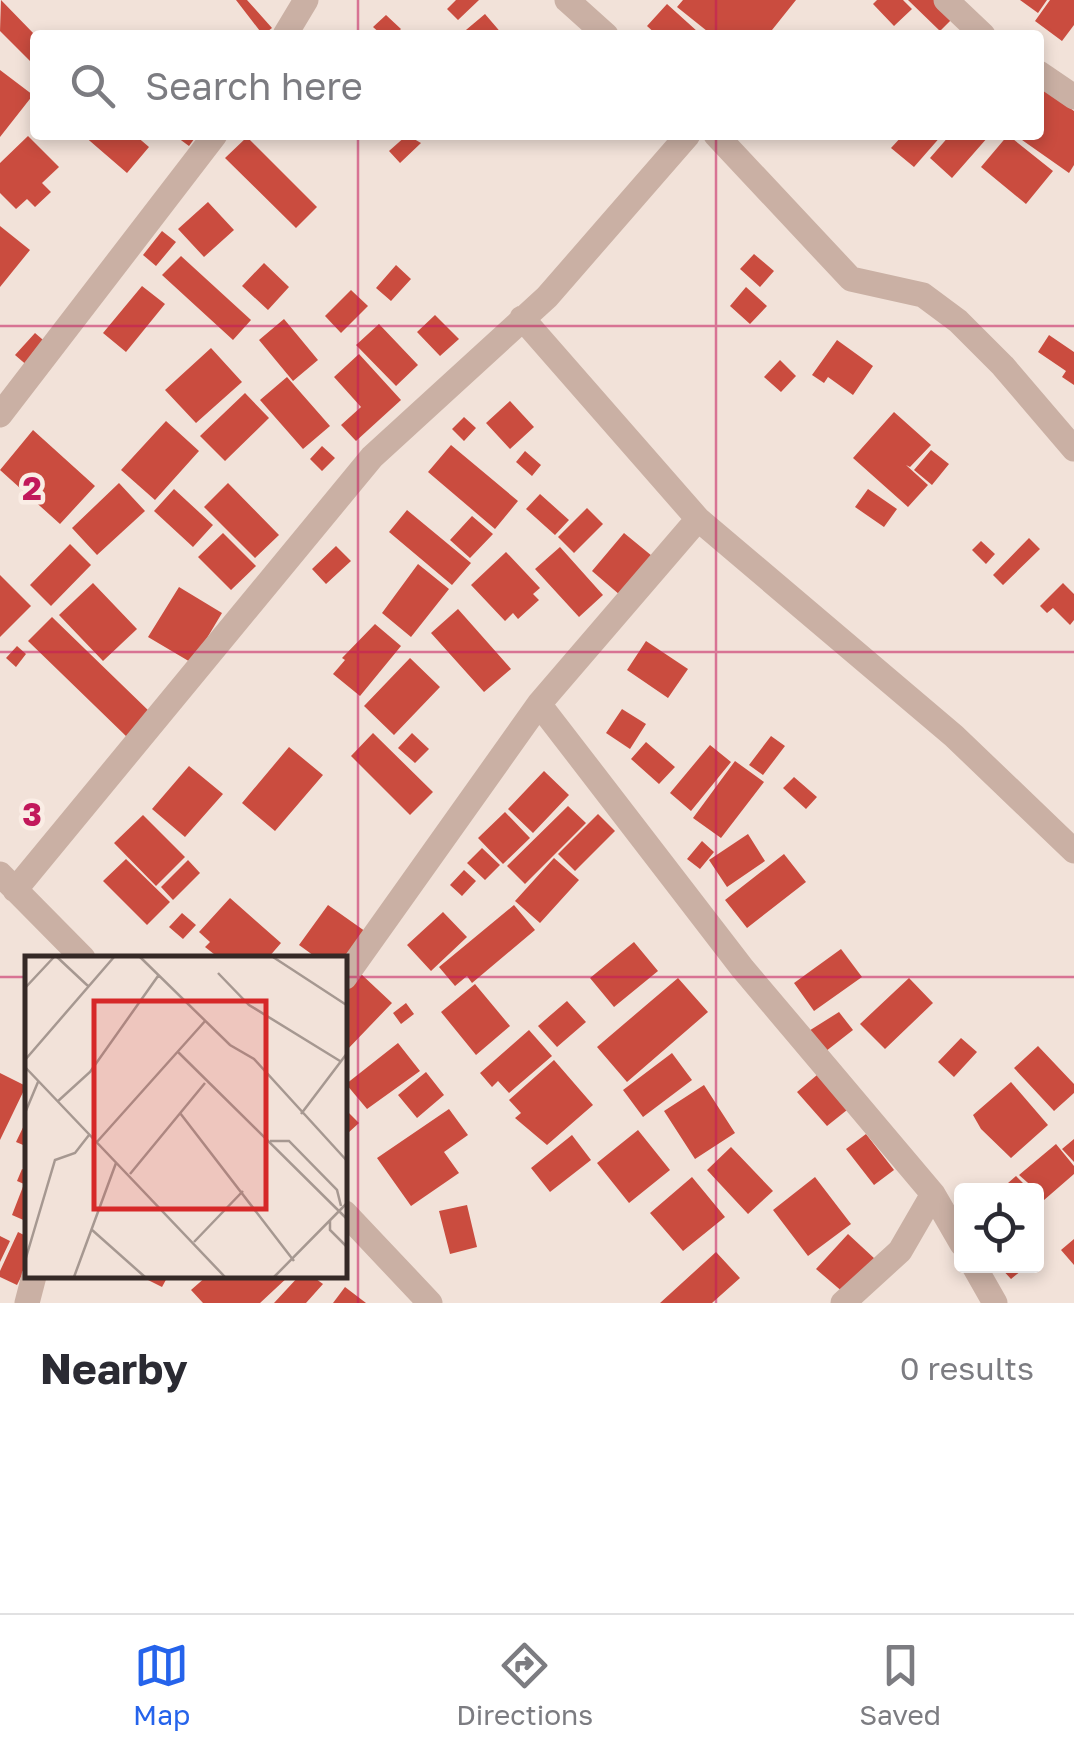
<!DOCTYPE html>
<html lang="en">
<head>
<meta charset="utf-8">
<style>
	body { margin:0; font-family:"Golos Text",sans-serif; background:#f2f2f3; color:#2b2b33 }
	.controls { position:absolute; right:30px; bottom:30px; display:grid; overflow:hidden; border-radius:10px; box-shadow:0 5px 15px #0003 }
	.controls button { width:90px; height:90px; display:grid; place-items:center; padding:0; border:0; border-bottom:2px solid #e1e1e2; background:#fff; color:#2b2b33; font:50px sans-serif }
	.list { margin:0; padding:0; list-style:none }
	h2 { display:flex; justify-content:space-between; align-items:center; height:130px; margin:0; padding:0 40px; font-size:42px }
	h2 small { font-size:32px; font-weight:400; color:#7c7c81 }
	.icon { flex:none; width:55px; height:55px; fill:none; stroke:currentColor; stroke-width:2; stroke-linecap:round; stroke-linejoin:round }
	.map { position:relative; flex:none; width:1074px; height:1303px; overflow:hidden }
	.search { position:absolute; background:#fff; box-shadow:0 5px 15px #0003; left:30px; right:30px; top:30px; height:110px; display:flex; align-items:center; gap:25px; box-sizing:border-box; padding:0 35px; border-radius:10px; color:#7c7c81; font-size:38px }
	.sheet { height:310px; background:#fff }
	nav { display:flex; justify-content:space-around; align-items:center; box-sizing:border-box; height:140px; border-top:2px solid #e1e1e2; background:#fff; font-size:28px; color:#7c7c81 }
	nav a { display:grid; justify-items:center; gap:5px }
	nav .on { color:#2563eb }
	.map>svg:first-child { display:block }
	.building { fill:#ca4c3f }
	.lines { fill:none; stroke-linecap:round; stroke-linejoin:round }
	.minor { stroke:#cab0a4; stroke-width:25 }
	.grid { fill:none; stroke:#c2185b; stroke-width:2.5; stroke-opacity:0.55 }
	.inset-road { fill:none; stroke:#a69891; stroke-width:2.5 }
	.view { fill:#d62828; fill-opacity:0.15; stroke:#d62828; stroke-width:5 }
	.inset-edge { fill:none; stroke:#352926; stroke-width:5 }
	.grid-label { font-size:32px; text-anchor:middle; font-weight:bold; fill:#c2185b; stroke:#faede5; stroke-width:9; stroke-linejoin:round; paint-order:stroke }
</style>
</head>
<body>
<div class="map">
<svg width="1074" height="1303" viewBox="0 0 1074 1303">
	<rect width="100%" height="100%" fill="#f2e2d9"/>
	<path class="building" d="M1 0 35 35V66L0 31Z
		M236 0H247L272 28 263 35Z
		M456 0H479L458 20 447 9Z
		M683 0H796L768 35H712L677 7Z
		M877 0H903L912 9 894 26 873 4Z
		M908 0H939L955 16 940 31Z
		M1020 0H1047L1038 13Z
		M1050 0H1074V25L1062 41 1035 21Z
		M667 4 698 32 694 35H657L647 26Z
		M485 14 503 35H460Z
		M386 15 401 29 395 35H382L373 27Z
		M0 70 33 95 0 137Z
		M1045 90 1074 111V165L1069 173 1015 135H1039V98Z
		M83 135H135L149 147 127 173Z
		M174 135H197L189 146Z
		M407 135 421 143 400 163 389 151Z
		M903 135H942L914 167 891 148Z
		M950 135 988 137 952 178 930 158Z
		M1008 135 1053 171 1026 204 981 167Z
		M28 136 59 167 42 183 51 192 35 207 27 199 16 209 0 193V163Z
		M247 137 317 207 296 228 225 158Z
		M208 202 234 230 204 257 178 229Z
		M0 226 30 250 0 287Z
		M162 231 176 242 156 266 143 255Z
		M754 254 774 271 760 287 740 269Z
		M181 256 251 320 233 340 162 275Z
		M264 263 289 287 268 310 242 286Z
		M396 265 411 279 391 301 376 288Z
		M142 286 165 304 126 352 103 333Z
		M746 287 767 306 750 324 730 306Z
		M351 290 368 306 341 333 325 316Z
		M435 315 459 339 440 356 417 332Z
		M284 319 318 360 293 381 259 340Z
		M379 324 418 365 396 386 356 345Z
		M35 333 49 345 29 367 15 355Z
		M1049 335 1074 352V385L1062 377 1066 371 1038 352Z
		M837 340 873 366 853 395 828 377 824 383 812 375Z
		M211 348 242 382 196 423 165 390Z
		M359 354 401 400 356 441 341 425 361 407 334 377Z
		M780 360 796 376 781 392 764 377Z
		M287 377 330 426 303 449 260 400Z
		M245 393 269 418 225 461 200 436Z
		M510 401 534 427 510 449 486 423Z
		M894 412 931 445 910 467 906 465 928 485 908 507 853 458Z
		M464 417 476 428 464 441 452 429Z
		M166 421 199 451 155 500 121 470Z
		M33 430 95 486 60 524 0 470Z
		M451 445 518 501 495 529 428 472Z
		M322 446 335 458 322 471 310 459Z
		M931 450 949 464 932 485 914 470Z
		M525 451 541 465 532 476 516 462Z
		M119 483 145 511 97 555 72 528Z
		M228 483 279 535 255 558 204 507Z
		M174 489 213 525 193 547 154 511Z
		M868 489 897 509 884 527 855 507Z
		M540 494 569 520 555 535 526 509Z
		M587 508 603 524 574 553 558 537Z
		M407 510 471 563 452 585 389 532Z
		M472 516 493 534 470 558 450 540Z
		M223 533 256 566 231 590 198 557Z
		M624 533 652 556 620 595 592 571Z
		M1029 538 1040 549 1003 585 993 575Z
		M981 541 995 554 986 564 972 550Z
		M70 544 91 565 51 606 30 585Z
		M336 546 351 561 326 584 312 569Z
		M560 547 603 595 579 617 535 569Z
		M506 552 540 588 533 594 539 600 518 619 513 613 505 621 471 585Z
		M418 564 449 589 411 637 382 613Z
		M0 575 31 606 0 637Z
		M93 583 137 629 103 661 59 615Z
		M1063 583 1074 594V620L1070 625 1053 608 1047 613 1040 606Z
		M179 587 222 613 192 663 148 637Z
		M458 609 511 669 484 692 431 633Z
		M52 617 152 714 128 738 28 641Z
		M375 624 401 646 360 696 333 674 345 660 342 658Z
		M646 641 688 669 668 698 627 670Z
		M17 646 26 654 16 667 6 658Z
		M410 658 440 687 394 735 364 706Z
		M622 709 646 724 630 749 606 733Z
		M373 733 433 792 410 815 351 756Z
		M412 733 429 749 415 763 398 748Z
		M771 736 785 746 763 775 749 765Z
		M646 742 675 767 659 784 631 759Z
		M710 745 731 762 691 811 670 793Z
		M289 747 323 775 275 831 242 803Z
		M735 761 764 782 721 838 693 818Z
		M189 766 223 794 185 837 152 809Z
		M544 771 569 795 533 833 508 809Z
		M794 777 817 797 806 809 783 788Z
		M568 806 586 823 525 884 507 866Z
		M505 812 530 838 503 864 478 838Z
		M598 814 615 831 575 871 558 854Z
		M143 815 185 857 156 886 114 843Z
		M748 834 765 861 727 887 709 860Z
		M702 841 714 852 700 869 687 859Z
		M482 848 500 865 485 880 467 863Z
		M784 854 806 882 747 928 725 900Z
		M554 858 579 880 540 923 515 901Z
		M126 859 170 902 147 925 103 881Z
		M188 860 200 873 173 900 161 887Z
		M464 870 476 881 462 896 450 885Z
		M230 898 281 943 268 958H219L205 947 210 942 199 932Z
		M328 905 369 934 345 958H317L299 945Z
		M514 905 535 930 472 983 467 976 455 986 439 967Z
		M443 912 467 937 431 971 407 945Z
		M182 913 196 925 183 939 169 927Z
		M634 942 658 971 614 1007 590 978Z
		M841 949 862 977 814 1011 794 983Z
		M361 974 392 1003 345 1052V991Z
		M678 978 708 1012 627 1082 597 1047Z
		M909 978 933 1003 885 1049 860 1024Z
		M475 984 510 1026 476 1055 441 1012Z
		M567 1001 586 1022 557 1047 538 1026Z
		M406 1003 414 1014 401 1024 393 1013Z
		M839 1012 853 1030 821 1055 804 1034Z
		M529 1030 552 1056 509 1093 498 1081 492 1087 480 1073Z
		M961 1038 977 1052 954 1077 938 1062Z
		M398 1043 420 1071 367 1109 346 1084Z
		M1038 1046 1074 1084V1093L1054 1111 1014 1068Z
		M672 1053 692 1080 643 1117 623 1090Z
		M554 1060 593 1105 547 1145 515 1118 521 1113 509 1100Z
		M426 1072 444 1095 417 1118 398 1095Z
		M0 1073 26 1086 0 1140Z
		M817 1075 847 1110 827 1126 797 1092Z
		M1011 1082 1048 1125 1011 1158 981 1129 973 1115Z
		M704 1085 735 1133 695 1159 664 1111Z
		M449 1109 468 1135 444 1152 459 1173 411 1206 377 1158Z
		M348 1112 359 1123 348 1133 345 1130Z
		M28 1117V1147L16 1142Z
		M638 1130 670 1170 629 1203 597 1163Z
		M866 1134 894 1170 874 1185 846 1149Z
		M572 1135 591 1160 550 1192 531 1168Z
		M1074 1139V1162L1062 1149Z
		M1056 1144 1074 1166V1174L1036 1207V1190L1019 1175Z
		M731 1147 773 1191 748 1214 707 1170Z
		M22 1169 28 1172V1222L12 1215 24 1184 17 1181Z
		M1016 1176 1030 1190H1000Z
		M692 1177 725 1217 683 1251 650 1213Z
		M815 1177 851 1224 808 1256 773 1210Z
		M467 1205 477 1247 450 1254 439 1211Z
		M18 1232 28 1237V1263L17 1285 0 1277V1271Z
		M848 1234 875 1259 844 1293 816 1269Z
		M0 1236 10 1241 0 1262Z
		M1074 1239V1265L1061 1250Z
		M716 1252 740 1278 712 1303H660Z
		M999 1266H1027L1011 1279Z
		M140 1276H168L162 1287Z
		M207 1276H289L260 1303H203L191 1290Z
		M299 1276H312L323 1284 306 1303H274Z
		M345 1287 366 1303H333Z"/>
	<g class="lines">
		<path class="minor" d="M567 0 606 35
			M946 0 983 35
			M285 35 306 0
			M1039 73 1074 97
			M716 135 851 279 923 295 958 321 1003 366 1074 449
			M522 318 698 519 954 736 1074 851
			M0 415 215 135
			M539 704 743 969 933 1194 962 1244
			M0 874 83 958
			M15 890 372 457 547 297 688 135
			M345 977 539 704 698 519
			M345 1213 430 1303
			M974 1266 995 1303
			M27 1303 34 1276
			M843 1303 900 1251 933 1194"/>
	</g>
	<path class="grid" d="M358 0V35M716 0V35M358 135V1303M716 135V1303M0 326H1074M0 652H1074M0 977H28M345 977H1074"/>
	<g transform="translate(25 956)">
		<rect width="322" height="322" fill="#f2e2d9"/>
		<path class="inset-road" d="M32 1 63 30M115 1 205 89 229 103 323 206M248 1 323 50M193 17 224 49 315 105M0 32 29 1M152 95 323 264M0 104 89 1M0 111 200 321M32 146 65 116 133 20M0 157 13 126M155 157 269 305M276 158 323 96M245 185H264L312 234 316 250M71 187 181 64M105 218 180 127M305 265V274L323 292M66 273 120 321M169 286 218 235M0 305 30 204 50 197 64 179M49 321 91 207M249 321 323 246"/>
		<path class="view" d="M69 45H241V253H69Z"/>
		<rect width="322" height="322" class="inset-edge"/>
	</g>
	<g class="grid-label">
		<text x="32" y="500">2</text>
		<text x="32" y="826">3</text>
	</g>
</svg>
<div class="controls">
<button><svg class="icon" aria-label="locate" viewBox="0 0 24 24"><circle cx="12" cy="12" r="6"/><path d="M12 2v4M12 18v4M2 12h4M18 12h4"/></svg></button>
</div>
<div class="search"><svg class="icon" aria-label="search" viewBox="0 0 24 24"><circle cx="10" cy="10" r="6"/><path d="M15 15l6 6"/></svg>Search here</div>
</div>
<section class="sheet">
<h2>Nearby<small>0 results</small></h2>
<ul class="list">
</ul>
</section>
<nav>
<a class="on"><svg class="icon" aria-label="map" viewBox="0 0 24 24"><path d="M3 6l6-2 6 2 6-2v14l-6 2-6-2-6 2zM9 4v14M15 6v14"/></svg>Map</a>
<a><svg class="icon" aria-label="directions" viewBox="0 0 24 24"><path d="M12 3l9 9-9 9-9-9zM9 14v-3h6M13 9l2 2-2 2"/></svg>Directions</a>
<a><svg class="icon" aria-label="saved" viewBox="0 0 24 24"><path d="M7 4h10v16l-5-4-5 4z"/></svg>Saved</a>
</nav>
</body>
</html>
